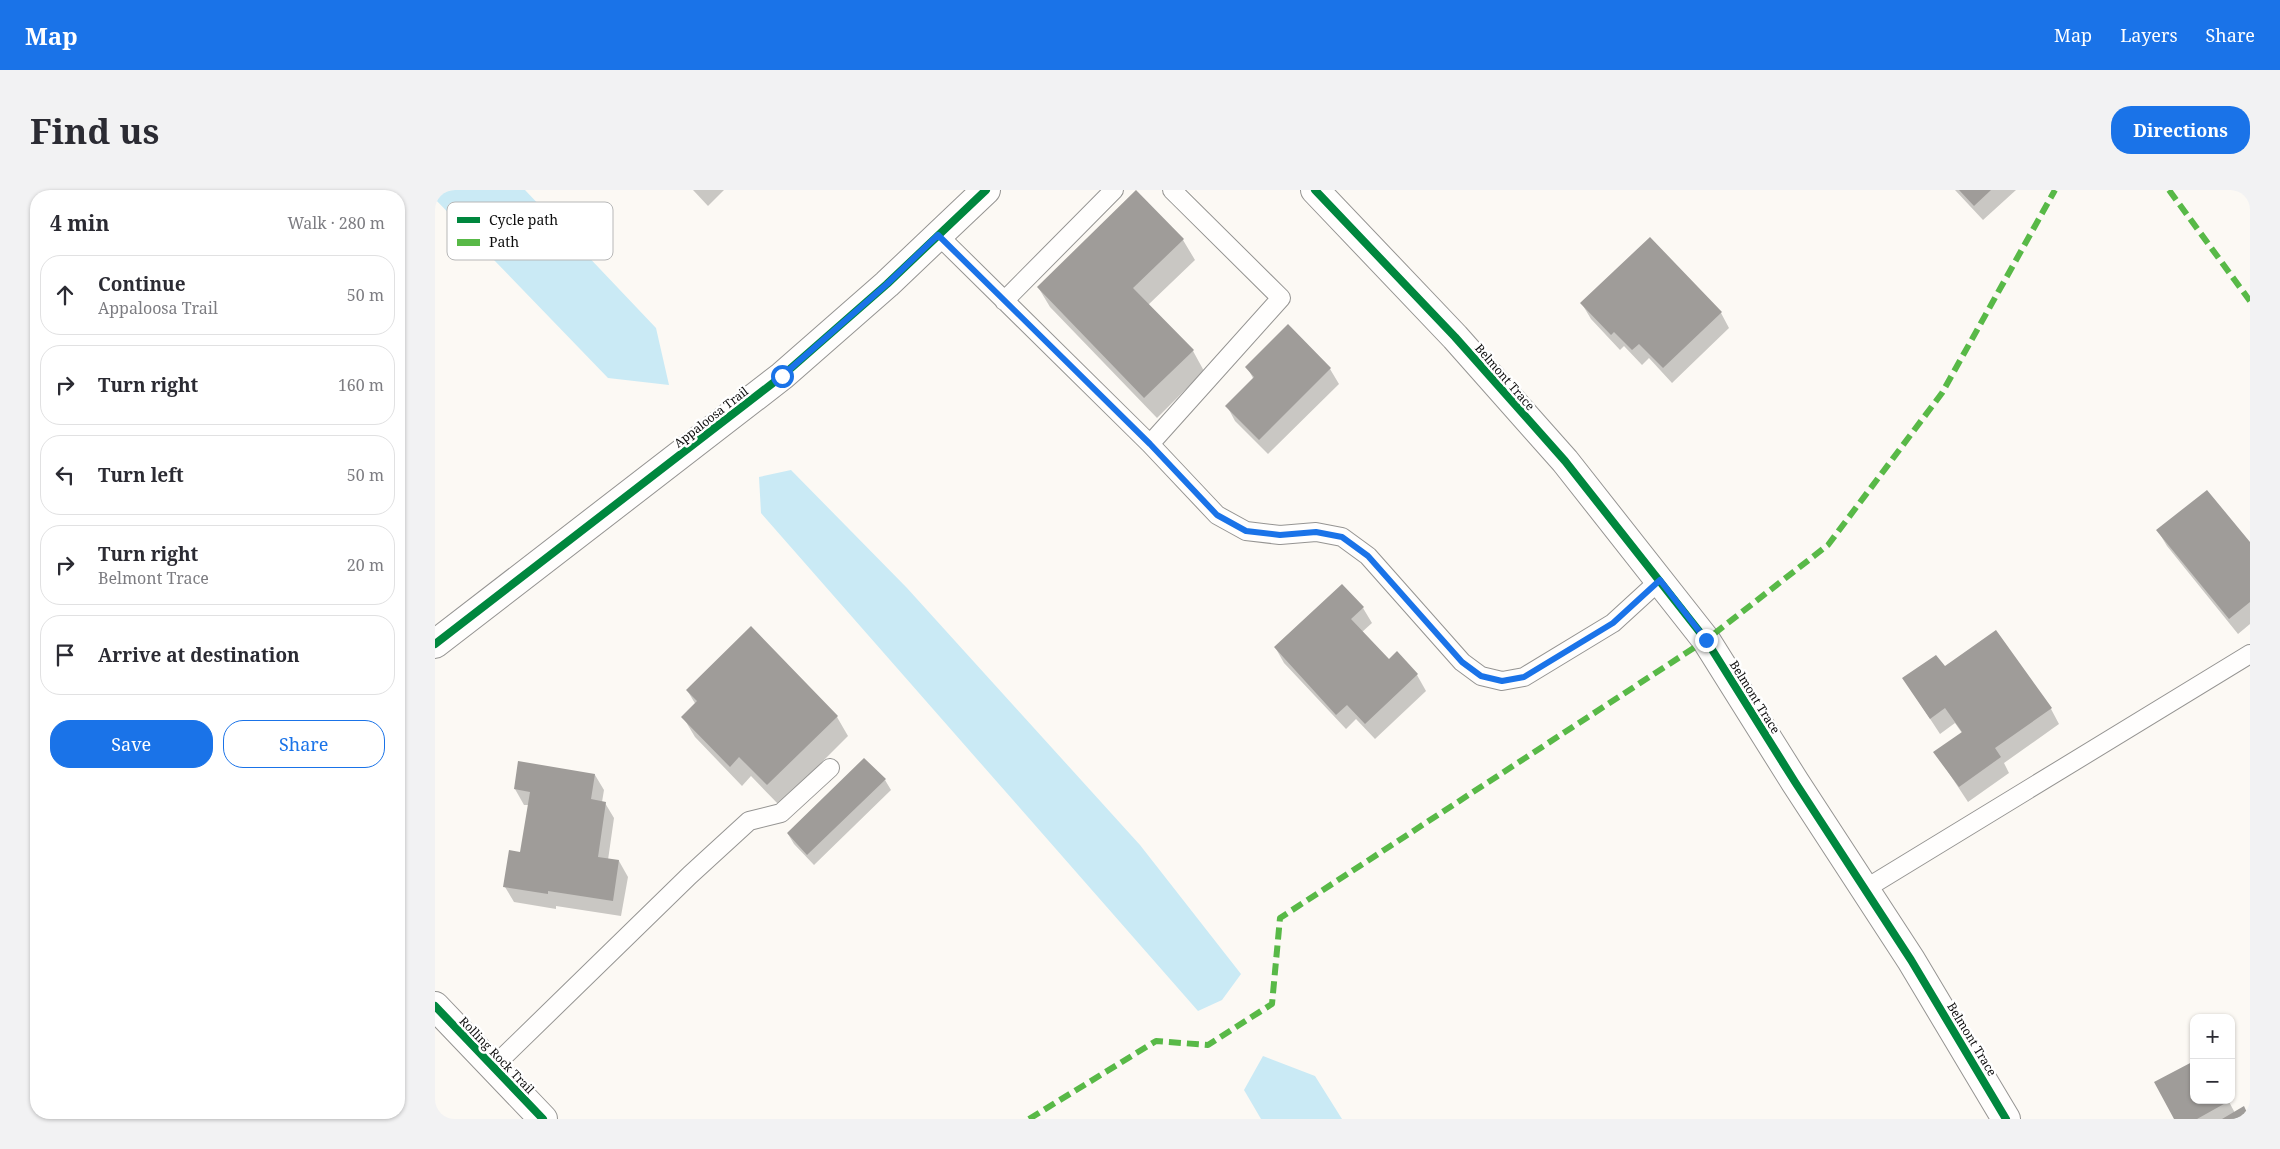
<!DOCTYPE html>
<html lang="en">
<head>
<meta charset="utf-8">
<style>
	body { margin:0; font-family:"Noto Serif",serif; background:#f2f2f3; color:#2b2b33 }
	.controls { position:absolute; right:15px; bottom:15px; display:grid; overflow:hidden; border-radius:10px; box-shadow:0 1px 4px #0004 }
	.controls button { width:45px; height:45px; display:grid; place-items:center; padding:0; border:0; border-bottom:1px solid #e1e1e2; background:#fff; color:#2b2b33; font:25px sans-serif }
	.stop { position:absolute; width:15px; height:15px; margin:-11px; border:4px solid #1a73e8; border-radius:50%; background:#fff }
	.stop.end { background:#1a73e8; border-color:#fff; box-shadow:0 1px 5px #0008 }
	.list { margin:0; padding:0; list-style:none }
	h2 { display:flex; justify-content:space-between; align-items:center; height:65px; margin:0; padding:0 20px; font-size:21px }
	h2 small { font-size:16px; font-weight:400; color:#7c7c81 }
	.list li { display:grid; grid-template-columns:32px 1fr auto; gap:15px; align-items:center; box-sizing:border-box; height:80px; margin:0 10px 10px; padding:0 10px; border:1px solid #e1e1e2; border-radius:20px }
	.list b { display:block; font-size:19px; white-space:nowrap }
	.list p { margin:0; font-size:16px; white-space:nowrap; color:#7c7c81 }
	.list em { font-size:16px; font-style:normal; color:#7c7c81 }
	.actions { display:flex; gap:10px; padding:15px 20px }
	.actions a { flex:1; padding:11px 0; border:1px solid #1a73e8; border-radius:20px; text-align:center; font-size:18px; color:#1a73e8 }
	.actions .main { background:#1a73e8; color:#fff }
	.icon { flex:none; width:28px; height:28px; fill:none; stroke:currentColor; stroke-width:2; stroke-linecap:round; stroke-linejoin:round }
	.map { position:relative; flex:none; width:1815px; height:929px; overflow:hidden; border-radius:20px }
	header { display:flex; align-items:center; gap:30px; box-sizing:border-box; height:70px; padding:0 25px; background:#1a73e8; color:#fff }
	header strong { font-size:24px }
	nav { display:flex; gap:28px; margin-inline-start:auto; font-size:18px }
	.intro { display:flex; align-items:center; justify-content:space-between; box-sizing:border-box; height:120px; padding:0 30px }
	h1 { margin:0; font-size:35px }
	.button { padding:12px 22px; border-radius:20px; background:#1a73e8; color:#fff; font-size:18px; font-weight:700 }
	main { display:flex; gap:30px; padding:0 30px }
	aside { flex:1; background:#fff; border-radius:20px; box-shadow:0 1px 4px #0004 }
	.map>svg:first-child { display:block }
	.water { fill:#caeaf5 }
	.shadow { fill:#0003 }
	.building { fill:#9f9c99 }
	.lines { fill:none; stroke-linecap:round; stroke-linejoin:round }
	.lane-casing { stroke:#959492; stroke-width:20 }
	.street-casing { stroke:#959492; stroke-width:30 }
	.lane { stroke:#fffefd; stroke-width:18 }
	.street { stroke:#fffefd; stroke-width:28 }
	.quiet { stroke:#58b947; stroke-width:6; stroke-dasharray:12 6; stroke-linecap:butt }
	.cycleway-casing { stroke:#fff; stroke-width:11 }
	.cycleway { stroke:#00873e; stroke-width:8 }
	.route { stroke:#1a73e8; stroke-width:6 }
	.labels { text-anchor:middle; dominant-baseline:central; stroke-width:5; stroke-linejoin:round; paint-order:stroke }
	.street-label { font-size:12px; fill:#0e0e0e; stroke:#fff }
	.key { fill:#fff; stroke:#b7b7b7; stroke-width:1 }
	.key-label { font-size:14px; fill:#0e0e0e }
</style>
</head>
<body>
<header>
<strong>Map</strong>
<nav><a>Map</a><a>Layers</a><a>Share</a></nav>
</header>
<div class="intro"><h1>Find us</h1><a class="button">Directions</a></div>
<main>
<aside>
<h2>4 min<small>Walk · 280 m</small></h2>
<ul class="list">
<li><svg class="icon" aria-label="ahead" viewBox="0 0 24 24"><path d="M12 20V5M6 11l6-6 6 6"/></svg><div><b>Continue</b><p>Appaloosa Trail</p></div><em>50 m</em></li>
<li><svg class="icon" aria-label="right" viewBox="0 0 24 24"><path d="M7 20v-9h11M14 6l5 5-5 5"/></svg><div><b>Turn right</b></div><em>160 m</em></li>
<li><svg class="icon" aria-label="left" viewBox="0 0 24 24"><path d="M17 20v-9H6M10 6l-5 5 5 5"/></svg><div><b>Turn left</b></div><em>50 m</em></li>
<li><svg class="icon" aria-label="right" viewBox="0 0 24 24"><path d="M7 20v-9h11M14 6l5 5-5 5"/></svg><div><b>Turn right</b><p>Belmont Trace</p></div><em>20 m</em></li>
<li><svg class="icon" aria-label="arrive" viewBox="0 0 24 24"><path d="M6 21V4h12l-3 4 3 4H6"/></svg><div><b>Arrive at destination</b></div></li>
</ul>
<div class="actions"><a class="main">Save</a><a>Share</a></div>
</aside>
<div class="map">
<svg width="1815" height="929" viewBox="0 0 1815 929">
	<rect width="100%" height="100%" fill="#fcf9f4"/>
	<path class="water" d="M0 0H90L221 138 234 195 173 188 0 9Z
		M356 280 472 398 705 655 806 784 787 810 763 821 326 323 324 287Z
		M828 866 880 886 907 929H826L809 900Z"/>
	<path class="shadow" d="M258 0H289L273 16Z
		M1520 0H1581L1548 30Z
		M701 2 748 50 760 70 713 115 758 161 769 181 722 228 615 117 603 97Z
		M1147 114 1286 123 1294 138 1237 193 1214 168 1207 175 1189 156 1185 160 1156 129Z
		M812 177 895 179 904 194 833 264 800 231 792 216 819 190Z
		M1723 341 1815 354V434L1803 444 1732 356Z
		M928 418 937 433 927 442 953 471 962 463 982 485 991 501 940 549 921 529 911 539 849 473 840 457Z
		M1509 478 1616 519 1624 534 1569 573 1574 583 1533 612 1500 562 1527 543 1520 533 1505 544 1469 489Z
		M252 500 402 527 413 546 344 615 316 586 307 596 260 547 248 527 261 515Z
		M160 585 169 600 167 612 170 613 179 628 173 670 184 671 193 687 186 726 121 716V719L79 712 70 697 86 664 94 615H89L80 599Z
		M450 590 456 600 379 675 359 654 353 644Z
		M1759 910H1793L1800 923 1815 929H1741Z"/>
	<path class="building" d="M701 0 749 49 698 98 759 160 709 208 602 97Z
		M1524 0H1556L1539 16Z
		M1215 47 1287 122 1228 178 1204 154 1197 160 1179 142 1176 145 1145 113Z
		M853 134 896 178 824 250 790 216 819 187 810 177Z
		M1772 300 1815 352V412L1794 429 1721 340Z
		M907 394 929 417 916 429 954 469 962 461 983 484 930 534 912 515 901 525 839 457Z
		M316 436 403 526 332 595 304 567 295 577 246 527 262 511 251 500Z
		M1561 440 1617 518 1560 558 1566 567 1524 597 1498 562 1527 542 1510 518 1495 529 1467 488 1501 465 1510 476Z
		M429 568 451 589 372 665 352 643Z
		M83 571 160 584 156 609 171 612 163 667 184 670 178 711 113 701V704L68 697 74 660 85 662 95 602 79 599Z
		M1759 871V910H1796L1762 929H1739L1719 892Z
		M1809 916 1815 929H1787Z"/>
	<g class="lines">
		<defs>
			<path id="lane" d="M503 45 715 254 846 108 737 0
				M569 111 679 0
				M715 254 782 325 811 341 845 345 881 342 907 347 933 366 1027 472 1046 486 1067 491 1089 487 1178 433 1225 390
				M1430 699 1815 464
				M58 877 255 685 314 631 346 623 395 578"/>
			<path id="street" d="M880 0 1020 147 1130 271 1271 450 1360 592 1476 770 1571 929
				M0 454 347 186 452 94 551 0
				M0 816 108 929"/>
		</defs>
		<use href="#lane" class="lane-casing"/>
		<use href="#street" class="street-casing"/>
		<use href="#lane" class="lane"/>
		<use href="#street" class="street"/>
		<path class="quiet" d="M1734 0 1815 111
			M594 929 721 851 773 855 837 814 845 728 1271 450 1393 355 1507 203 1620 0"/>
		<defs>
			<path id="cycleway" d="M880 0 1020 147 1130 271 1271 450 1360 592 1476 770 1571 929
				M0 454 347 186 452 94 551 0
				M0 816 108 929"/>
		</defs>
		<use href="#cycleway" class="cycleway-casing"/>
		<use href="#cycleway" class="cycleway"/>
	</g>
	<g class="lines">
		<path class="route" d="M347 186 452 94 503 45 715 254 782 325 811 341 845 345 881 342 907 347 933 366 1027 472 1046 486 1067 491 1089 487 1178 433 1225 390 1271 450"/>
	</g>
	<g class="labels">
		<g class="street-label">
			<text transform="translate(1070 187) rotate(49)">Belmont Trace</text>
			<text transform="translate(276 227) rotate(-38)">Appaloosa Trail</text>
			<text transform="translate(1320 507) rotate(58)">Belmont Trace</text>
			<text transform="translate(1537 849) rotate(59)">Belmont Trace</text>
			<text transform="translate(62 865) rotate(46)">Rolling Rock Trail</text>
		</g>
	</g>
	<rect x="12" y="12" width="166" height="58" rx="8" class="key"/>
	<rect x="22" y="27" width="23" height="6" fill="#00873e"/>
	<rect x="22" y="49" width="23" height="7" fill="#58b947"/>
	<g class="key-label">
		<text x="54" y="35">Cycle path</text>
		<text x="54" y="57">Path</text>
	</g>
</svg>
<div class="controls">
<button>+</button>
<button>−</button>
</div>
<div class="stop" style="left:347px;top:186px"></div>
<div class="stop end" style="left:1271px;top:450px"></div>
</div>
</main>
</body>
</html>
